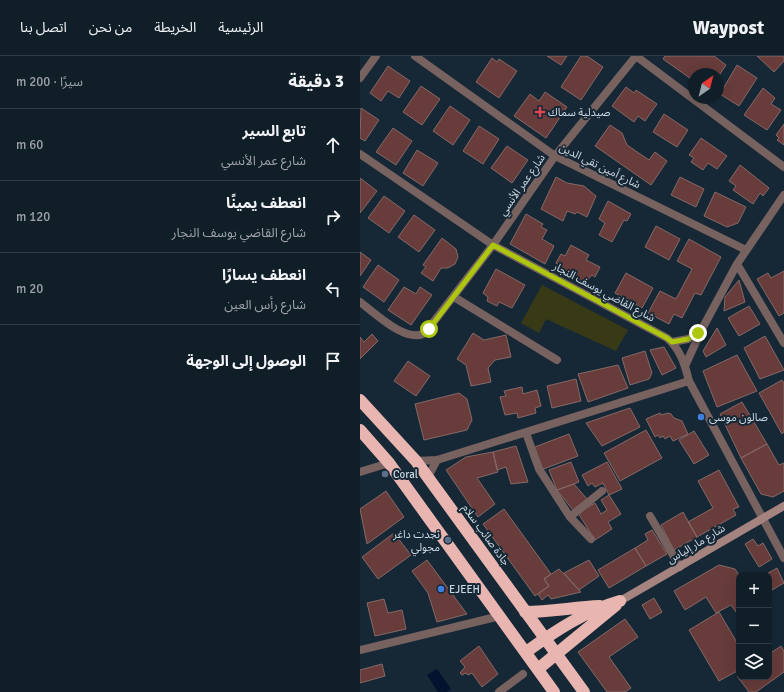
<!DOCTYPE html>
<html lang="ar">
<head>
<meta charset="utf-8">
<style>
	body { margin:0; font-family:Signika,"Noto Sans Arabic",sans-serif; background:#1e2b34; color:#f1f3f6; direction:rtl }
	.controls { position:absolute; right:12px; bottom:12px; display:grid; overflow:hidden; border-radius:8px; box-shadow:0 4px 16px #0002 }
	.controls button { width:36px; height:36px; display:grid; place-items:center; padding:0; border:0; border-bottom:1px solid #303c45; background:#101e28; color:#f1f3f6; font:20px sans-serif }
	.compass { position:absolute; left:328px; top:12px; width:36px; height:36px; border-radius:50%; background:#101e28; box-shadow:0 4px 16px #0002; rotate:35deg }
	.stop { position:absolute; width:12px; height:12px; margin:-9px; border:3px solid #adc60e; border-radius:50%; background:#fff }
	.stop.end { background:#adc60e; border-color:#fff; box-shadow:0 1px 4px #0008 }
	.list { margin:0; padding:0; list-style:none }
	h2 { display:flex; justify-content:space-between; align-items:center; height:52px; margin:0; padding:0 16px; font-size:17px }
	h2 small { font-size:13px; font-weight:400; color:#9ca2a8 }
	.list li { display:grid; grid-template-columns:26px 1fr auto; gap:12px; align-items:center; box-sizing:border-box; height:72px; padding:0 16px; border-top:1px solid #303c45 }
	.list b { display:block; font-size:15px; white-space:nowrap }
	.list p { margin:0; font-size:13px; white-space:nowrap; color:#9ca2a8 }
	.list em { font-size:13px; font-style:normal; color:#9ca2a8 }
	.icon { flex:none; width:22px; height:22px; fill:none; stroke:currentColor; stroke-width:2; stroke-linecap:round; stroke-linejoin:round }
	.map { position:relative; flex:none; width:424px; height:636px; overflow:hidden; direction:ltr }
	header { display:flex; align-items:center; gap:24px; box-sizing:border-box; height:56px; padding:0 20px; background:#101e28; border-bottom:1px solid #303c45 }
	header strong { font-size:19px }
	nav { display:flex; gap:22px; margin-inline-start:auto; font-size:14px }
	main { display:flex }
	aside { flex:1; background:#101e28 }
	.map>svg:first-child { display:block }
	.green { fill:#383a16 }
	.water { fill:#03132f }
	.building { fill:#673c3b; stroke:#856967 }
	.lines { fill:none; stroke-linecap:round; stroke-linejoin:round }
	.street { stroke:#776260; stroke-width:8 }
	.secondary { stroke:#a58480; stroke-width:8 }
	.highway { stroke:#e9b5b0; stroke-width:12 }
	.route { stroke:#adc60e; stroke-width:5 }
	.health-dot { fill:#e0444e; stroke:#162836; stroke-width:1.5 }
	.shop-dot { fill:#3f7fe0; stroke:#162836; stroke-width:1.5 }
	.service-dot { fill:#5c6f8a; stroke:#162836; stroke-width:1.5 }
	.labels { text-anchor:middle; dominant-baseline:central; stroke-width:4; stroke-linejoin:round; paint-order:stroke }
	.poi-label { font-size:11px; fill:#cdd8e2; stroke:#162836; text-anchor:start }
	.street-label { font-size:11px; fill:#cdd8e2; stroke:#162836 }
</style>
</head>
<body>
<header>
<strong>Waypost</strong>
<nav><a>الرئيسية</a><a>الخريطة</a><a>من نحن</a><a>اتصل بنا</a></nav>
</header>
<main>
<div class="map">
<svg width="424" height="636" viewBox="0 0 424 636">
	<rect width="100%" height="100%" fill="#162836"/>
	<path class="green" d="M182 229 268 274 256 295 186 263 179 277 161 267Z"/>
	<path class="water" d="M77 613 91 633 87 636H78L67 619Z"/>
	<path class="building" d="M187 0H207L201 9Z
		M221 0H227L243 11 221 44 201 31Z
		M305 0H354L366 9 358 21V18H334V25L303 3Z
		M397 0H424V5L414 16Z
		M132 2 137 6 139 3 157 15 139 42 116 26Z
		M377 9 397 22 379 50 360 38Z
		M28 10 50 25 39 42 28 35 21 45 10 37Z
		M61 30 80 43 62 69 43 56Z
		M266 31 274 37 276 34 297 48 285 65 278 60 274 66 252 50Z
		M403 32 415 42 411 48 421 54 407 74 384 59Z
		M185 36 207 51 186 82 154 60 170 38 179 45Z
		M90 50 110 64 93 89 73 75Z
		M1 52 19 64 5 85 0 82Z
		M304 58 328 74 317 91 293 76Z
		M424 68V89L417 84 419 82 416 79Z
		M250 69 262 77 267 89 289 104 295 96 307 105 291 129 235 90Z
		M119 70 139 83 123 108 103 95Z
		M33 72 52 85 36 109 16 96Z
		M341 82 367 100 357 113 348 107 343 114 331 106 334 102 329 99Z
		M147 90 168 104 152 127 131 112Z
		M57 94 78 107 63 130 43 117Z
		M380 109 409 132 403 140 400 137 393 148 373 134 376 130 369 125Z
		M196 121 207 127 224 130 236 140 227 161 217 156 215 158 207 155 203 165 181 153Z
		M320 121 344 133 336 151 311 139Z
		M0 122 17 135 0 157Z
		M355 136 386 151 378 167 367 171 344 160Z
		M24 140 45 155 29 177 8 162Z
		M248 145 271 158 267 165 264 164 252 186 239 179 245 167 239 163Z
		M166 158 183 168 181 171 187 174 182 183 194 190 185 208 150 188Z
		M54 159 75 174 59 196 38 181Z
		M296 170 320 183 309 204 285 191Z
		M82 182 96 193 98 201 95 208 88 212H81L73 225 61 217 66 211 63 209Z
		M329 183 361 201 341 239 335 237 322 262 314 258 309 268 288 257 300 235 316 243 332 213 317 205Z
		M211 189 229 199 226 204 240 211 235 221 232 219 224 228 202 215 203 212 196 207 201 198 205 200Z
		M0 196 11 204 0 220Z
		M18 209 39 224 24 246 3 231Z
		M136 213 165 229 152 252 139 246 137 250 127 245 128 241 123 237Z
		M424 215V257L419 260 397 223 408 217 411 222Z
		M266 217 293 232 282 252 255 237Z
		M379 224 385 246 364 255 365 241Z
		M44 231 56 238 60 231 72 239 51 269 28 254Z
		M389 250 400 268 379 280 368 262Z
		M357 272 366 289 346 301 343 295Z
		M113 277 124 284 146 279 151 301 135 304 128 312 131 326 111 330 106 309 97 303Z
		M12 278 18 285 0 303V281L4 286Z
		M405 280 424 314 400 323 384 292Z
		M304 291 316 312 302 319 290 294Z
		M285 295 292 317 289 323 270 329 262 302Z
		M377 299 397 335 357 351 343 315Z
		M48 305 70 320 56 340 34 325Z
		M258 309 268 332 228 346 218 318Z
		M216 323 221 345 192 352 187 330Z
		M422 324 424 327V376L422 378 399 337Z
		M162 331 163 338 177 334 181 350 175 352 176 357 158 362 157 357 145 359 140 341 146 340 144 335Z
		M99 337 107 343 112 364 107 374 64 384 55 348Z
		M382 346 407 388 381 402 360 358Z
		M270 352 280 371 242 390 226 367Z
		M300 357 301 359 308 357 311 358 314 362 322 365 328 378 313 385 310 380 305 383 303 380 300 382 298 379 295 381 286 363Z
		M286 374 302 402 260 425 244 397Z
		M334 375 349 399 334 408 319 384Z
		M209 378 218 400 181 414 172 392Z
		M407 388 419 409 424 407V435L413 441 401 438 381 402Z
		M156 390 168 426 151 428 146 411 137 414 133 396Z
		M133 396 138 416 117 422 135 448 118 461 86 414 106 401Z
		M211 406 219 426 197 434 189 414Z
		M247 406 262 433 249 439 243 427 235 431 232 427 228 430 222 419Z
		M359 414 379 451 373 453 376 459 337 481 328 466 353 452 338 425Z
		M214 428 227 443 213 454 197 434Z
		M26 435 44 461 7 488 0 453Z
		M249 439 261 458 248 466 252 473 235 484 218 457 235 447 241 458 247 454 241 444Z
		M144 453 191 518 184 523 189 530 175 540 123 468Z
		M323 456 337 481 314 494 301 469Z
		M292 474 307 498 286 510 275 492 288 484 285 478Z
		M34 477 51 499 18 523 2 501Z
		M393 483 398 490 403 487 412 503 399 511 385 488Z
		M275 492 286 510 249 532 238 514Z
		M67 504 107 558 77 566 68 537 52 515Z
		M229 504 239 520 219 534 204 517Z
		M359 509 375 513 379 519V560L371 549 356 557 346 541 325 554 314 535Z
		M417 512 424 527 412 534 409 530V519H405Z
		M199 513 221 536 191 543 188 539 182 544 178 538 189 530 184 523Z
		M294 542 302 556 290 563 282 549Z
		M24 543 28 557 42 554 46 573 15 580 7 547Z
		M359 556 379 590V614L359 625 329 574Z
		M265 563 278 581 249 601 271 632 265 636H247L218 596Z
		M119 590 138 618 122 631 112 617 108 619 106 617 102 619 100 617 105 611 100 605Z
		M421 590 424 595V616L396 636H389L377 620 409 621V598Z
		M22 608 25 620 0 627V614Z"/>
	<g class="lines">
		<path class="street" d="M55 0 195 100 386 194
			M276 0 424 111
			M0 22 16 0
			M0 98 133 189 307 282C321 294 325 309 329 325L424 502
			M377 208 424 287
			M94 241 197 304
			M0 246C15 257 46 288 65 277L133 189 195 100 276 0
			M312 286 328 283 341 274
			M325 310 342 273 377 208 424 139
			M166 377 179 413 210 461 231 483
			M56 405 77 404 329 325
			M0 416 29 407
			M68 421 77 404
			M290 460 320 511
			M210 461 242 435
			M0 594 140 560
			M139 636 163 618"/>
		<path class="secondary" d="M260 545 424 450"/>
		<path class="highway" d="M0 344 56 405 224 636
			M0 374 29 407 194 636
			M165 556C190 556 215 551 240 550
			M166 596C195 575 225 555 260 545
			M178 613 256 549"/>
	</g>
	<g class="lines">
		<path class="route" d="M69 273 133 189 307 282 312 286 328 283 338 277"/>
	</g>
	<path class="health-dot" d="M178 50h4v4h4v4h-4v4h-4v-4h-4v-4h4z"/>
	<g class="shop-dot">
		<circle cx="341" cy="361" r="4"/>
		<circle cx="81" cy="533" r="4"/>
	</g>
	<g class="service-dot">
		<circle cx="25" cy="418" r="4"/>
		<circle cx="88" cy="484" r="4"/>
	</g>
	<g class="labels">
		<g class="poi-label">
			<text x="188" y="56">صيدلية سماك</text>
			<text x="349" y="361">صالون موسى</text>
			<text x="33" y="418">Coral</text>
			<text x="80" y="478" text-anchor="end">نجدت داغر<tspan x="80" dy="13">مجولي</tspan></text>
			<text x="89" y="533">EJEEH</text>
		</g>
		<g class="street-label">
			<text transform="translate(240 110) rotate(26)">شارع أمين تقي الدين</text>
			<text transform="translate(162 129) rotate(-55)">شارع عمر الأنسي</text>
			<text transform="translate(244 236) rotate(28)">شارع القاضي يوسف النجار</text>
			<text transform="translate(126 479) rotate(54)">جادة صائب سلام</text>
			<text transform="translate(336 488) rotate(-31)">شارع مار إلياس</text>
		</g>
	</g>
</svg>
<div class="controls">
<button>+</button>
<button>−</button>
<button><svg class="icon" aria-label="layers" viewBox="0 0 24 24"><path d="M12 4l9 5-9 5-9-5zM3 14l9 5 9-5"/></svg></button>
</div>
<svg class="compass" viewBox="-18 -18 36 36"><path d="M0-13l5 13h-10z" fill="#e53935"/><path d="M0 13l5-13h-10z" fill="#9ca2a8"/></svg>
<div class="stop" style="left:69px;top:273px"></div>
<div class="stop end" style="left:338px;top:277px"></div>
</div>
<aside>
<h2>3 دقيقة<small>سيرًا · 200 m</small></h2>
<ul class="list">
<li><svg class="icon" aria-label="ahead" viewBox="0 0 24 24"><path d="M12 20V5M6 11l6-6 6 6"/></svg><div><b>تابع السير</b><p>شارع عمر الأنسي</p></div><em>60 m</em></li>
<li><svg class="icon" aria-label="right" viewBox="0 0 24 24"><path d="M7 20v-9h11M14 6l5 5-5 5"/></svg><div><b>انعطف يمينًا</b><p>شارع القاضي يوسف النجار</p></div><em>120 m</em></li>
<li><svg class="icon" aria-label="left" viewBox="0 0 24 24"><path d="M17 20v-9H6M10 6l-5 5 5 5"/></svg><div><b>انعطف يسارًا</b><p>شارع رأس العين</p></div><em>20 m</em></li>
<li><svg class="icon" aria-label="arrive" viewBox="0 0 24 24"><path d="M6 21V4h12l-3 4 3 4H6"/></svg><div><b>الوصول إلى الوجهة</b></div></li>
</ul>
</aside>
</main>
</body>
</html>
